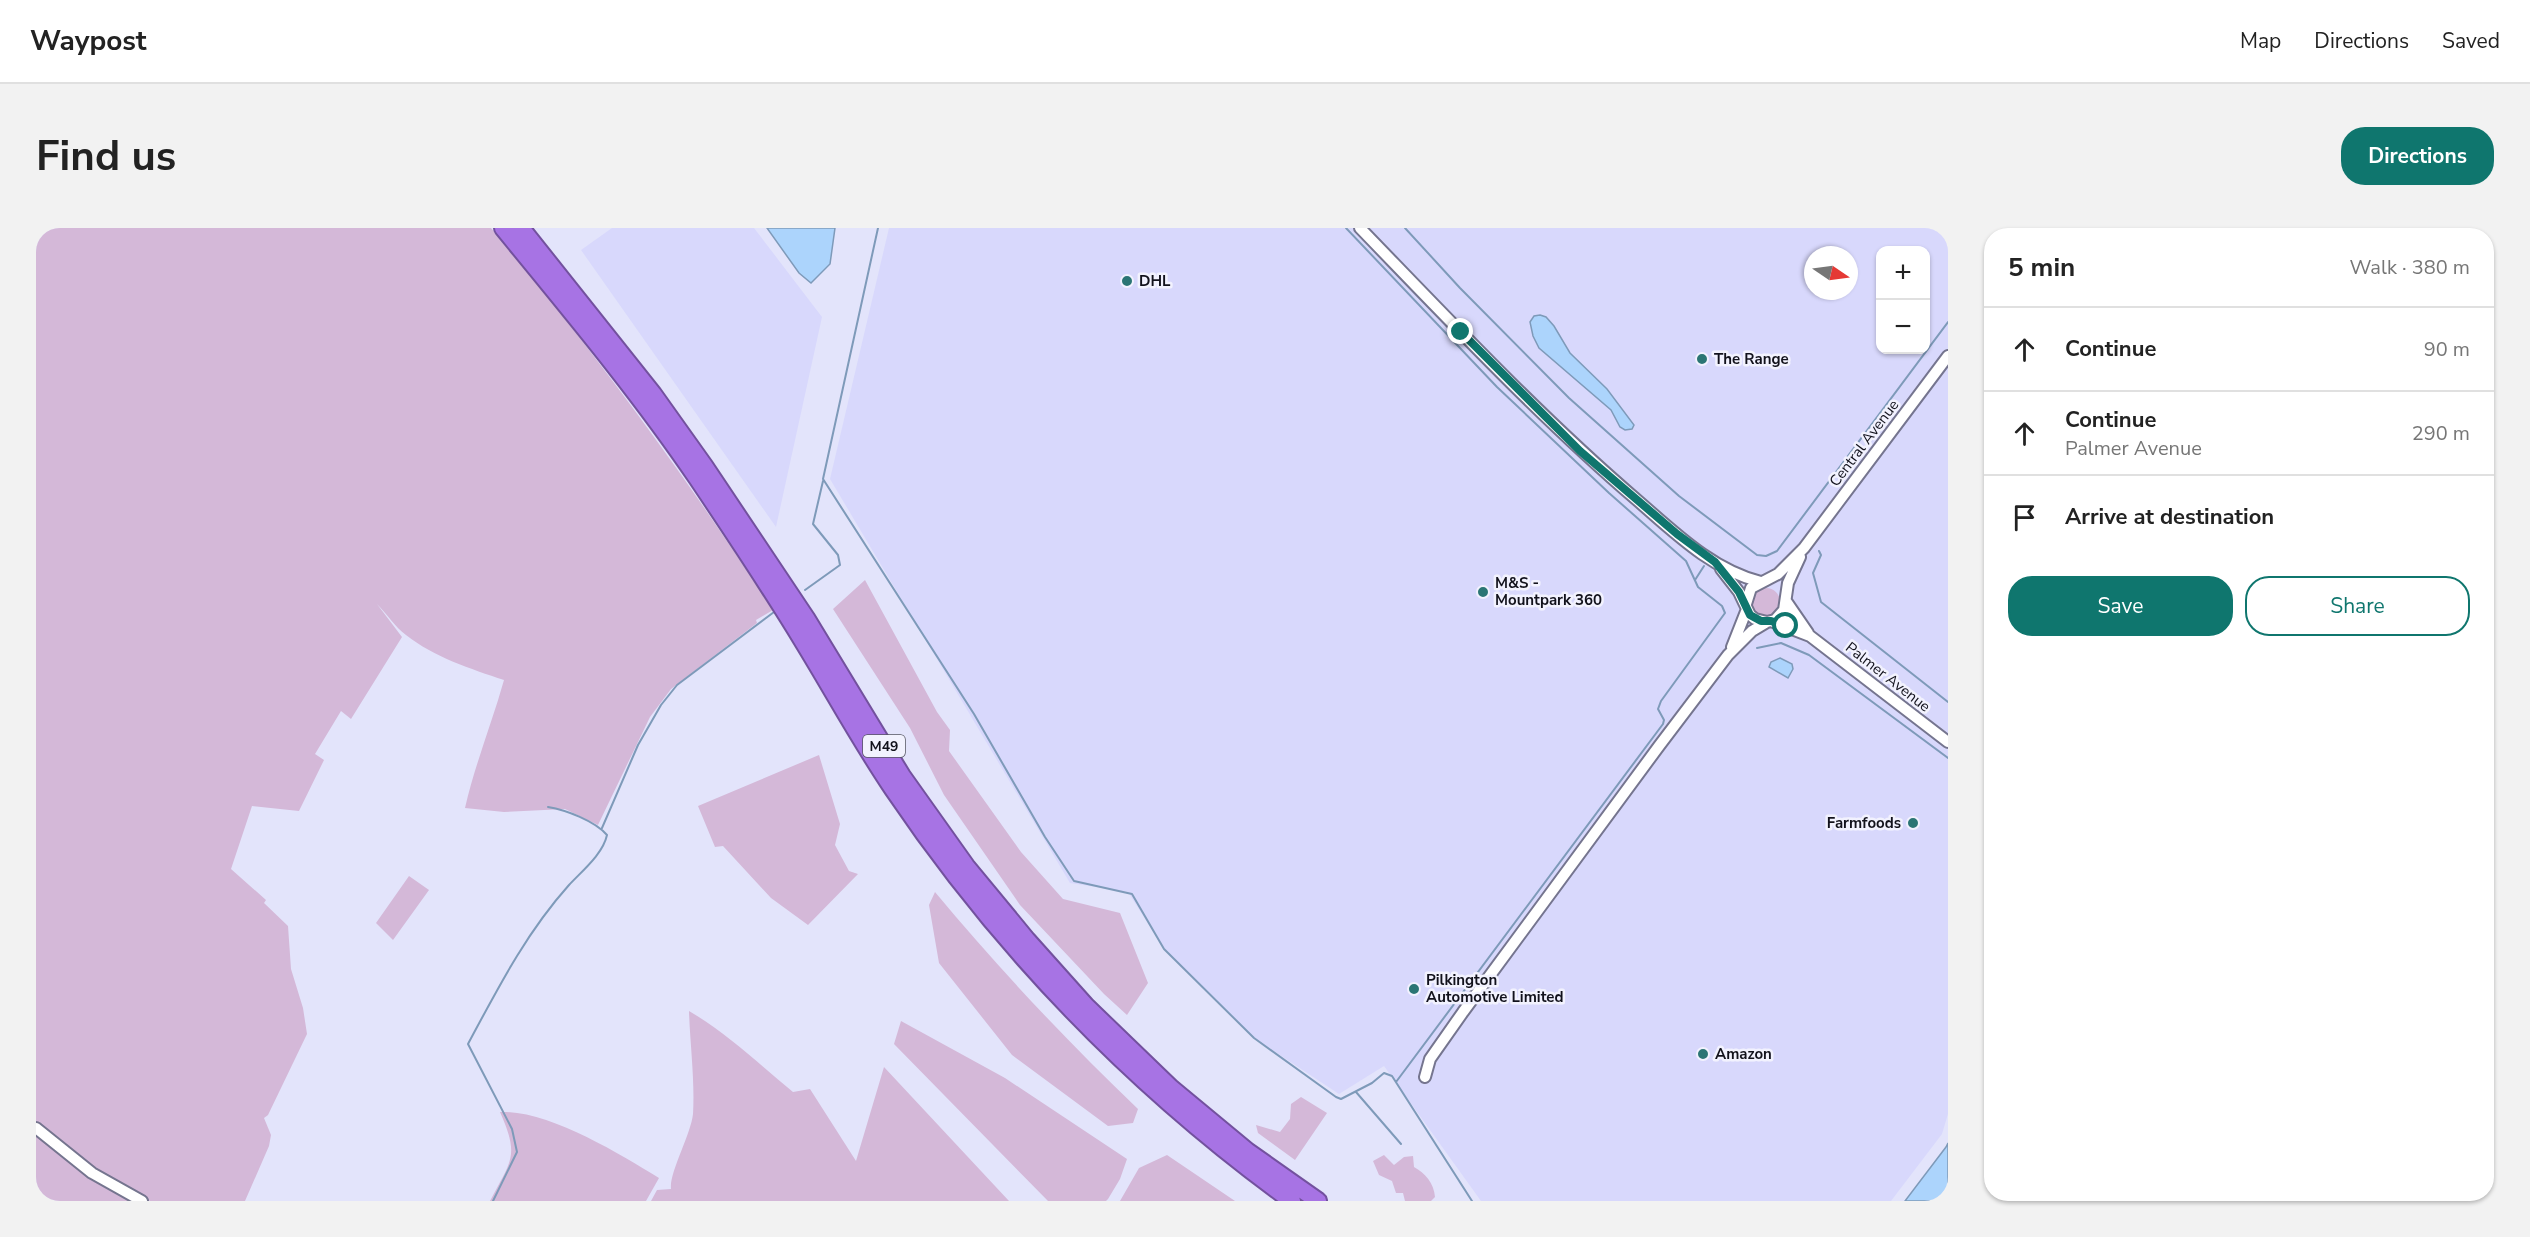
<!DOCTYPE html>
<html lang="en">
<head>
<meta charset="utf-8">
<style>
	body { margin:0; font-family:"Nunito Sans",sans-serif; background:#f2f2f2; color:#222 }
	.controls { position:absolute; right:18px; top:18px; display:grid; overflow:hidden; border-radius:12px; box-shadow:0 2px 4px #0004 }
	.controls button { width:54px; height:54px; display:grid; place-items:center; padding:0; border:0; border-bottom:2px solid #e0e0e0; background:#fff; color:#222; font:30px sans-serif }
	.compass { position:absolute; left:1768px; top:18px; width:54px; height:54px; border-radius:50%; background:#fff; box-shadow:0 2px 4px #0004; rotate:103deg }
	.stop { position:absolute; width:18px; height:18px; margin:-14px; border:4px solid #0f766e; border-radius:50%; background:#fff }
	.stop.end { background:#0f766e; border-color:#fff; box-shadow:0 2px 6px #0008 }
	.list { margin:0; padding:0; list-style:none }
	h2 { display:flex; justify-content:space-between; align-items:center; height:78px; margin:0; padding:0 24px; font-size:26px }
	h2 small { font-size:20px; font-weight:400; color:#767676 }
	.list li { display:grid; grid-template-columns:39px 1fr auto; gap:18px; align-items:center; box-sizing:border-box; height:84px; padding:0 24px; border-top:2px solid #e0e0e0 }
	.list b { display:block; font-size:22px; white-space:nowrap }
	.list p { margin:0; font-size:20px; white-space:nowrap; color:#767676 }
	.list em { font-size:20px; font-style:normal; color:#767676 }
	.actions { display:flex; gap:12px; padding:18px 24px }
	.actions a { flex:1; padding:14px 0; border:2px solid #0f766e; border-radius:24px; text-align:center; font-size:21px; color:#0f766e }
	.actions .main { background:#0f766e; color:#fff }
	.icon { flex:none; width:33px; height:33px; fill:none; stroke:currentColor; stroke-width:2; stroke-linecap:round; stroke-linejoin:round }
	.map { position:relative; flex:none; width:1912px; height:973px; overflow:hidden; border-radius:24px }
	header { display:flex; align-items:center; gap:36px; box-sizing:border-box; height:84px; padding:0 30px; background:#fff; border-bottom:2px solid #e0e0e0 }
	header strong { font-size:28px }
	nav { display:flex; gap:33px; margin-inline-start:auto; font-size:21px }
	.intro { display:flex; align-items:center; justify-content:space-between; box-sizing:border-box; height:144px; padding:0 36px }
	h1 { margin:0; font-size:42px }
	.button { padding:15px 27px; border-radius:24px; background:#0f766e; color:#fff; font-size:21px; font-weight:700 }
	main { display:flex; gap:36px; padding:0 36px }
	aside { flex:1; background:#fff; border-radius:24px; box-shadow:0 2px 4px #0004 }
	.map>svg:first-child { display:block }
	.built { fill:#d8d8fc; fill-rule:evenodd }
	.green { fill:#d4b8d8 }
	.water { fill:#acd4fc; stroke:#7e9ab9; stroke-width:1.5 }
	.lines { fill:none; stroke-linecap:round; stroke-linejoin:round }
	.stream { stroke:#7e9ab9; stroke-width:2 }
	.minor-casing { stroke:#75758f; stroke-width:14 }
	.highway-casing { stroke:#73519e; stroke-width:20 }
	.minor { stroke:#fff; stroke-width:10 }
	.highway { stroke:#a773e4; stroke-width:16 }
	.route { stroke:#0f766e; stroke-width:8 }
	.poi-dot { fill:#2b7574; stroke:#f2f2fe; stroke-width:2 }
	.labels { text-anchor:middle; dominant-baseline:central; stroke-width:5; stroke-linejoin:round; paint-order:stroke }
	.shield { fill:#f2f2fe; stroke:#555560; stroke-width:1.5 }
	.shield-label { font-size:14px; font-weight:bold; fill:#12121c }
	.poi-label { font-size:15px; font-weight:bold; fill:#12121c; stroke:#f2f2fe; text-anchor:start }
	.street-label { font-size:15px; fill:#12121c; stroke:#f2f2fe }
</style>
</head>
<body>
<header>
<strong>Waypost</strong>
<nav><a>Map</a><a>Directions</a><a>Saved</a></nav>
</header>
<div class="intro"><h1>Find us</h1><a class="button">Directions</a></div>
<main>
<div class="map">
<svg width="1912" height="973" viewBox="0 0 1912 973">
	<rect width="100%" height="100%" fill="#e3e4fb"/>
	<path class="built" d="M576 0H718L786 89 740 299 545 22Z
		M853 0H1912V886L1906 906 1855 973H1445L1348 838 1303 866 1218 810 1128 721 1092 664 1034 655 794 251ZM1844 22H1890V122H1844ZM1777 27H1813V63H1777Z"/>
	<path class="green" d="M0 0H455C557 121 650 249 737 382L720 392 721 395 635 461 614 489 562 597 529 581 468 584 429 580C439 536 456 495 468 452 435 441 398 429 370 407 359 399 351 386 341 376L366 409 315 491 305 483 279 526 288 532 263 583 216 578 195 641 230 672 228 675 252 698 255 741 267 780 271 806 232 887 228 890 235 907 233 918 209 973H114L58 942 0 896Z
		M829 352 901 484 914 502 913 523 985 624 1027 671 1084 685 1112 755 1091 787 1068 766 984 677 908 567 874 500 797 381Z
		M1716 374a14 14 0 1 1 28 0a14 14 0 1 1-28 0Z
		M783 527 804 596 799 617 813 643 822 646 772 697 735 670 687 618 679 619 662 578Z
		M373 648 393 662 357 712 340 695Z
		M899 664C963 741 1030 812 1102 881L1097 895 1072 898 976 827 903 735 893 677Z
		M653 783C691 805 723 836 757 864L774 861 820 933 848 839 973 973H615L621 962 635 961C633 945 655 906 657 886 659 852 654 816 653 783Z
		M865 793 969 850 1091 931 1084 951 1072 971 1070 973H1012L858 816Z
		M1265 869 1291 885 1259 932 1222 905 1220 897 1244 904 1254 891 1255 876Z
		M464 884C512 882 582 925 623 950L610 973H454C475 932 484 929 464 884Z
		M0 907 48 946 97 973H0Z
		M1131 927 1199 973H1084L1103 940Z
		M1348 927 1358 937 1368 929 1377 928 1378 939C1389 945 1398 955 1399 969L1395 973H1369L1367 965H1360L1356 953 1343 947 1337 933Z"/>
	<path class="water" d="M731 0H799L794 36 775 55 763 45Z
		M1504 87 1510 89 1518 98 1534 125 1571 161 1598 197 1596 201 1589 202 1584 199 1575 182 1503 120 1497 108 1494 94 1498 88Z
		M1744 430 1756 436 1757 441 1752 450 1733 439 1735 434Z
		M1912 915V973H1869L1910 919Z"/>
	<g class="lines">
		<path class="stream" d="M842 0 787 251 938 486 1009 609 1038 653 1096 666 1128 721 1218 810 1300 869 1305 871 1336 855 1348 845 1356 848 1436 973
			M1310 0 1461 159 1573 265 1650 333 1662 359 1686 378 1689 385 1625 473 1622 481 1628 492 1627 496 1360 854
			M1369 0 1424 60 1533 170 1643 268 1721 327 1730 328 1741 323 1912 94
			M1783 323 1785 327 1777 345 1785 374 1912 474
			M1659 352 1668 338
			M769 362 804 337 802 327 777 296 787 253
			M1721 420 1745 415 1773 427 1912 530
			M566 600 602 517 625 477 641 457 738 384
			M1320 864 1365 916
			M457 973 481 924 476 901 432 816C462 760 490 705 533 657 546 643 567 626 571 607 559 593 530 582 512 579"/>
		<defs>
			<path id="minor" d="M1324 0C1414 93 1503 188 1601 272 1638 304 1676 342 1725 354
				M1685 341 1703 364 1714 387 1719 391 1731 394 1739 392 1748 382 1752 355 1764 329
				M1750 373 1772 405
				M1710 376 1715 360 1742 346 1768 320 1912 128
				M1735 393 1774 408 1912 514
				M1696 419 1711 381
				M1389 849 1394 831 1427 784 1623 518 1692 427 1716 403 1731 394
				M0 900 56 945 106 973"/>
			<path id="highway" d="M467 0C534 82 602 163 661 250 698 305 734 359 768 415 798 464 825 514 857 561 965 721 1100 860 1256 973
				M485 0 617 166 669 239 770 390 866 548 930 638 991 712 1050 778 1135 860 1211 923 1282 973"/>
		</defs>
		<use href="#minor" class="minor-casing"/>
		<use href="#highway" class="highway-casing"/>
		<use href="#minor" class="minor"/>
		<use href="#highway" class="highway"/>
	</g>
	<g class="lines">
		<path class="route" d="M1425 104 1544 223 1641 306 1679 334 1703 364 1714 387 1725 393H1735L1750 398"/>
	</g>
	<g class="poi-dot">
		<circle cx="1091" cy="53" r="6"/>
		<circle cx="1666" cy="131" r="6"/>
		<circle cx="1447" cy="364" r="6"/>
		<circle cx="1877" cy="595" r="6"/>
		<circle cx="1378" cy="761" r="6"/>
		<circle cx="1667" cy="826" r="6"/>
	</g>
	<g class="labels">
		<rect class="shield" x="827" y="507" width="42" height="22" rx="4.5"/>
		<g class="shield-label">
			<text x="848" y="518">M49</text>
		</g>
		<g class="poi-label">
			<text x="1103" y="53">DHL</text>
			<text x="1678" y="131">The Range</text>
			<text x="1459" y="355">M&amp;S -<tspan x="1459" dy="17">Mountpark 360</tspan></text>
			<text x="1865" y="595" text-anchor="end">Farmfoods</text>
			<text x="1390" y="752">Pilkington<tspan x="1390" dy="17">Automotive Limited</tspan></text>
			<text x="1679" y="826">Amazon</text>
		</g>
		<g class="street-label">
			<text transform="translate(1828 215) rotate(-53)">Central Avenue</text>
			<text transform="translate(1852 449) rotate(38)">Palmer Avenue</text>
		</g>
	</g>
</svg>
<div class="controls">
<button>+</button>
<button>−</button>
</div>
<svg class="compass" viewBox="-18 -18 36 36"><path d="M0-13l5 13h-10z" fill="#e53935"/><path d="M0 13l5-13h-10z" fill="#767676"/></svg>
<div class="stop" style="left:1750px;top:398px"></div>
<div class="stop end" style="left:1425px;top:104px"></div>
</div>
<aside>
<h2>5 min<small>Walk · 380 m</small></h2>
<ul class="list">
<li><svg class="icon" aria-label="ahead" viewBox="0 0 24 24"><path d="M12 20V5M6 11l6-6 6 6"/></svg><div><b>Continue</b></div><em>90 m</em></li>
<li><svg class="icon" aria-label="ahead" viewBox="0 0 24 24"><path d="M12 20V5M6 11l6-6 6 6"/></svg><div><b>Continue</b><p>Palmer Avenue</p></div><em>290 m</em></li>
<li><svg class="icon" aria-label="arrive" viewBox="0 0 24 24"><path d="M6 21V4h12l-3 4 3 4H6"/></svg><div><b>Arrive at destination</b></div></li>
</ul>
<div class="actions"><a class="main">Save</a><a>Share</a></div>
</aside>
</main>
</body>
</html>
